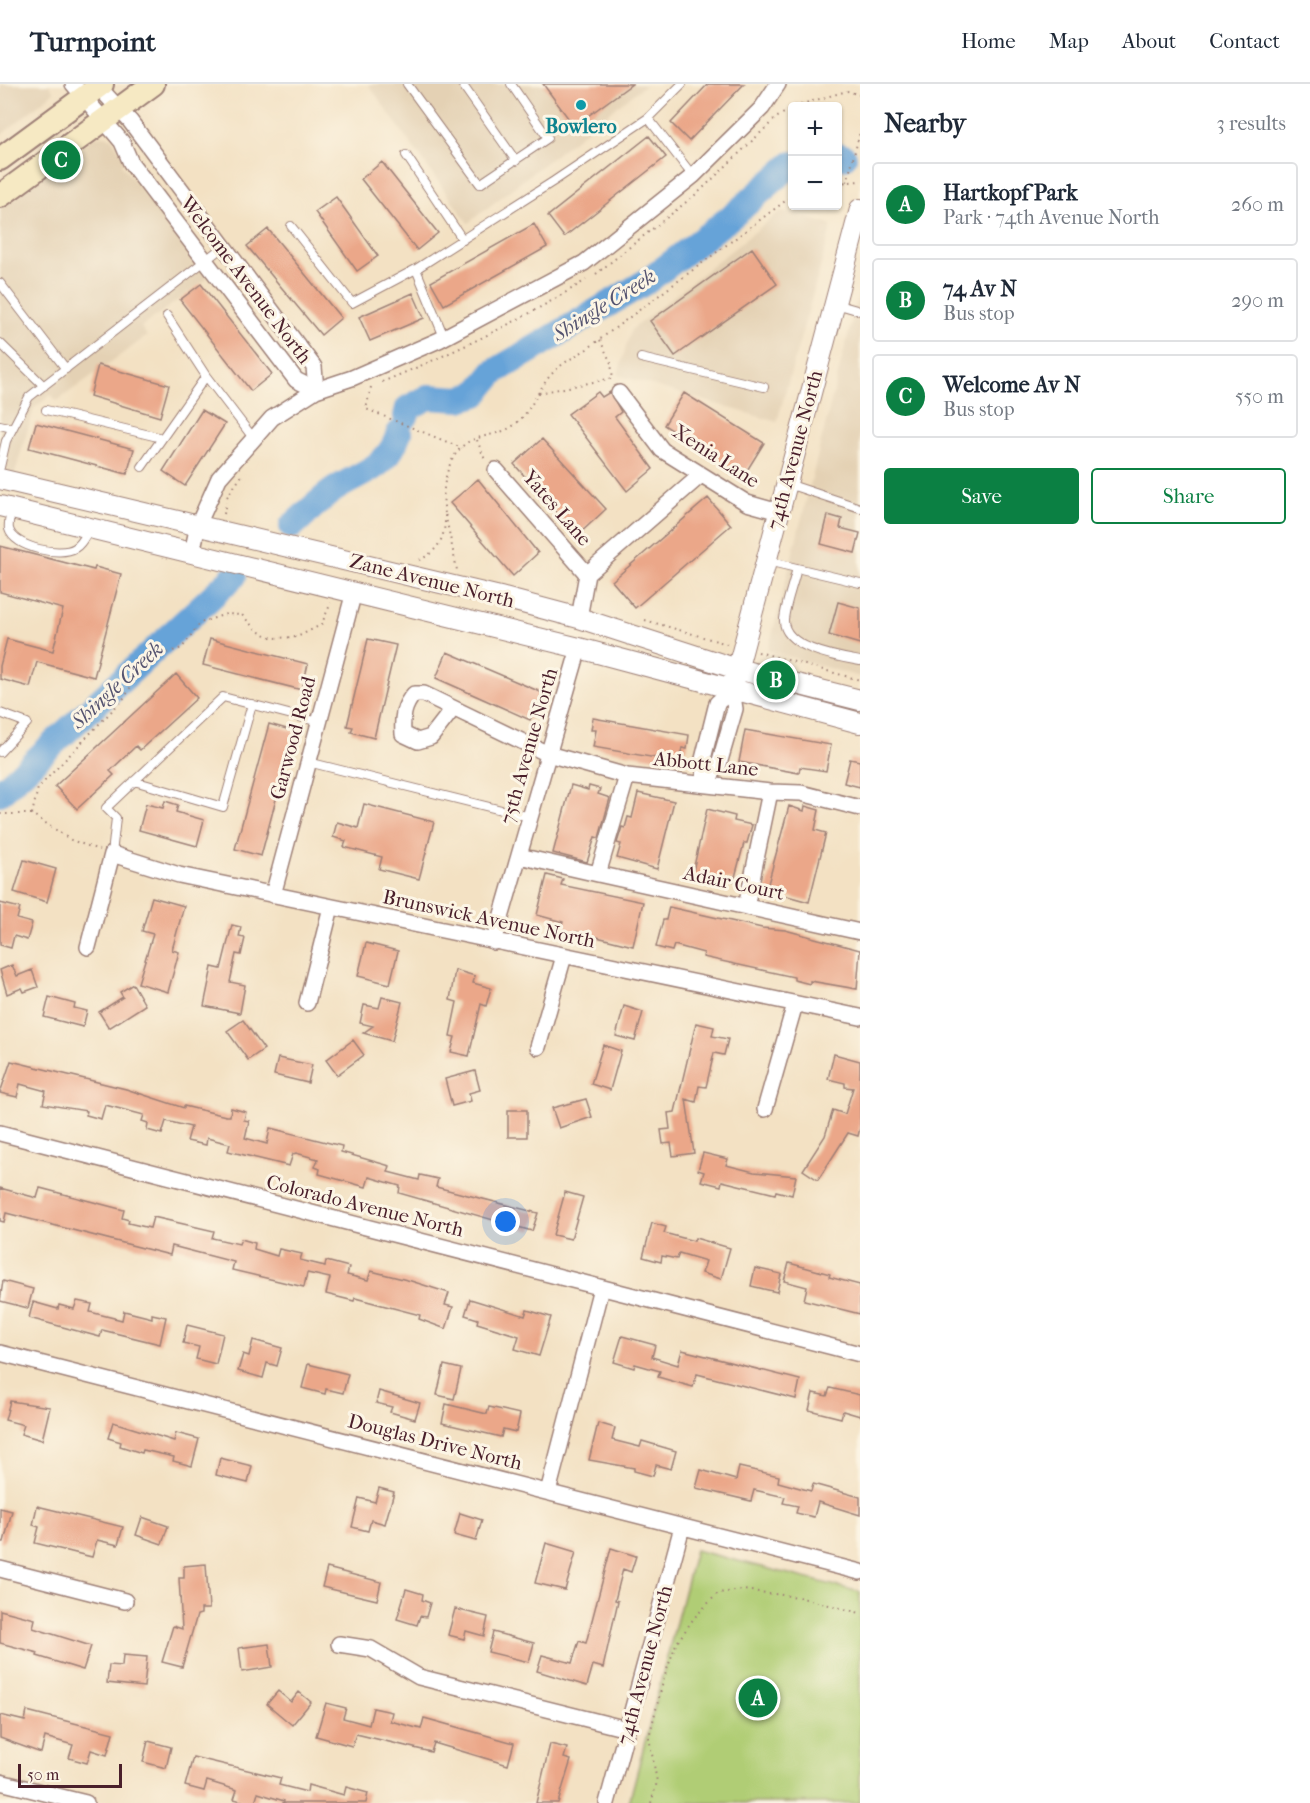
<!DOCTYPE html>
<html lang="en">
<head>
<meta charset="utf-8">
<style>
	body { margin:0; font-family:"IM FELL French Canon",serif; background:#f6f6f7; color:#1f2937 }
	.controls { position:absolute; right:18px; top:18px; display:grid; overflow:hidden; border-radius:6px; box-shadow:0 2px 4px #0004 }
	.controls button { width:54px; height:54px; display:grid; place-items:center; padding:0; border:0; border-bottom:2px solid #e0e1e3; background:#fff; color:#1f2937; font:30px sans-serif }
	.scale { position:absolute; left:18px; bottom:15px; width:104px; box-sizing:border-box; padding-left:6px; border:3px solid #4a1f2b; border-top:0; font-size:16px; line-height:21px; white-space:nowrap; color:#4a1f2b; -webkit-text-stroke:4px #fcf5e5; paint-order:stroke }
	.you { position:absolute; left:506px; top:1138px; width:21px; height:21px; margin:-15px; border:4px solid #fff; border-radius:50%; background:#1a73e8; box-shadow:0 0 0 9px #1a73e833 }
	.badge { display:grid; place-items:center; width:39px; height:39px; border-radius:50%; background:#0b8043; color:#fff; font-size:20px; font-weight:700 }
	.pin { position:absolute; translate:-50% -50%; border:3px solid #fff; box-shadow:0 2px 6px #0006 }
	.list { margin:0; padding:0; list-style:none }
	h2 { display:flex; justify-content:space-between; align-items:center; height:78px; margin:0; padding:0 24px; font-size:26px }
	h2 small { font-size:20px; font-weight:400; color:#747a83 }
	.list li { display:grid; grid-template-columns:39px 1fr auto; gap:18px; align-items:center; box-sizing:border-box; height:84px; margin:0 12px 12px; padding:0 12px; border:2px solid #e0e1e3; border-radius:6px }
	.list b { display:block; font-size:22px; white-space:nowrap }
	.list p { margin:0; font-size:20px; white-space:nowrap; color:#747a83 }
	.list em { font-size:20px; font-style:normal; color:#747a83 }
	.actions { display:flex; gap:12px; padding:18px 24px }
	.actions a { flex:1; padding:14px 0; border:2px solid #0b8043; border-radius:6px; text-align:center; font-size:21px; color:#0b8043 }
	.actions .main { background:#0b8043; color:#fff }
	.map { position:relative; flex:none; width:860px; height:1719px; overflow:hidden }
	header { display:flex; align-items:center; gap:36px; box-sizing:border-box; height:84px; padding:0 30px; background:#fff; border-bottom:2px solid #e0e1e3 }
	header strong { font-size:28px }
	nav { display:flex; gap:33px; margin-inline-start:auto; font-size:21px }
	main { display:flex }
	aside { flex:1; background:#fff }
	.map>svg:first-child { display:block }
	.built { fill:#e4d1b4 }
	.green { fill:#b0cd74; stroke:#7d7650; stroke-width:1.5 }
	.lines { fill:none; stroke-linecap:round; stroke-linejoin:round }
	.river { stroke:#66a3d8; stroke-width:26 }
	.building { fill:#eba789 }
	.service-casing { stroke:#9e8077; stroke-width:10 }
	.minor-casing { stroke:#9e8077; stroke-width:18 }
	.tertiary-casing { stroke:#9e8077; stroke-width:22 }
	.secondary-casing { stroke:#9e8077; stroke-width:26 }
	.path { stroke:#9e8077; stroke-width:2; stroke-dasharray:1.5 4.5; stroke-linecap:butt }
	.service { stroke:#fff; stroke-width:8 }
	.minor { stroke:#fff; stroke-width:15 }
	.tertiary { stroke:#fff; stroke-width:20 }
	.secondary { stroke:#f6e9c3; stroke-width:22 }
	.culture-dot { fill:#0f9aa8; stroke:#fcf5e5; stroke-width:2 }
	.labels { text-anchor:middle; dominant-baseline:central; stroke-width:6; stroke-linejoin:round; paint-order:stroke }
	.culture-label { font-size:20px; font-weight:bold; fill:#0d838f; stroke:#fcf5e5 }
	.street-label { font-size:20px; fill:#4a1f2b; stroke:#fcf5e5 }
	.water-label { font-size:21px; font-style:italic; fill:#555470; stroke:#fcf5e5 }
</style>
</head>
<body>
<header>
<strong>Turnpoint</strong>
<nav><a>Home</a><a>Map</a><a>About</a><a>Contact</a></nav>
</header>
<main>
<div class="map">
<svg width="860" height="1719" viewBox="0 0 860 1719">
	<rect width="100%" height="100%" fill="#fcf5e5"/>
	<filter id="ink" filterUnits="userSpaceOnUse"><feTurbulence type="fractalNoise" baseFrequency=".0167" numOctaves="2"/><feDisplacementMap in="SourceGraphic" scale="12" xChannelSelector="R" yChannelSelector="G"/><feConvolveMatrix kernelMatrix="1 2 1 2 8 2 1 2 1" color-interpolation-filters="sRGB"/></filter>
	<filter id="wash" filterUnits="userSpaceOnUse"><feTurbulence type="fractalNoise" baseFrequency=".008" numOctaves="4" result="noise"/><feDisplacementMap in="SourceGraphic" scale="24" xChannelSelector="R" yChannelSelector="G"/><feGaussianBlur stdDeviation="1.35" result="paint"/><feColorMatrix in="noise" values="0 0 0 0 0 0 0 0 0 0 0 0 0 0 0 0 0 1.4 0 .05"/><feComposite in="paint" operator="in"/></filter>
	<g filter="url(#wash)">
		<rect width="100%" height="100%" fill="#f3e1c3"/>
		<path class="built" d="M0 0H49L54 8 0 52Z
			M368 0H646L468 139Z
			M103 52 111 53 125 75 122 81 208 194 141 243 147 252 57 317 51 311 34 324 14 392 0 388V125L94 53Z
			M781 127 832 141 777 338 618 291 631 246Z
			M860 204V593L768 567Z"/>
		<path class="green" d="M695 1466 860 1508V1719H629Z"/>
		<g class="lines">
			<path class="river" d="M838 71 844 73
				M406 332 408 324 429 313 460 315 476 310 494 288 649 196 736 129 792 80
				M292 442C305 431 317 418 331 408 359 388 387 387 399 349
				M0 709 234 492"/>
		</g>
		<g id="blocks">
			<path class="building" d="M543 0H632L574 42Z
				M708 0H744L689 57 671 39Z
				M649 52 666 73 564 153 548 132Z
				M382 78 438 149 417 166 361 95Z
				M336 113 378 172 357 187 315 128Z
				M534 140 547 163 444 221 431 198Z
				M268 145 341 234 321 251 247 162Z
				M752 164 777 200 675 272 650 237Z
				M201 200 272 290 251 307 180 216Z
				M413 209 424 234 370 257 359 233Z
				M98 281 169 301 160 333 90 312Z
				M598 308 602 313 610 308 621 328 615 333 653 385 627 407 568 330Z
				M684 309 764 359 743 393 664 341Z
				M202 326 225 340 185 402 163 387Z
				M36 339 134 365 127 390 29 364Z
				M542 355 606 425 577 452 514 380Z
				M478 395 538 469 513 492 450 419Z
				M708 414 731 441 635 524 612 497Z
				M828 431 842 435 840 444 860 449 855 469 821 460Z
				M0 462 94 486 95 483 121 490 94 593 37 578 30 603 0 595V582L7 555 53 567 63 525 0 508Z
				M838 518 860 524V560L829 551Z
				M210 555 308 580 302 606 203 581Z
				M368 555 396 561 374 654 351 648 353 643 347 642Z
				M447 568 543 609 530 636 436 594Z
				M176 590 197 614 140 666 136 662 110 687 114 691 77 725 55 702Z
				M593 634 689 651 687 665 682 664 679 678 593 663 596 646H591Z
				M269 640 294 647 261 772 235 765Z
				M745 646 831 661 826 687 800 683 799 689 739 678Z
				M850 675 860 677V703L844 699Z
				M571 701 588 706 589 702 600 705 598 710 610 714 599 754 595 753 587 778 553 769Z
				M638 709 674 717 657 785 617 774 621 760 617 759 622 743 625 744 628 733 632 734Z
				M165 717 178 721 176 728 204 736 197 762 139 746 146 720 163 724Z
				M364 720 434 738 419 795 379 785 382 773 344 763 346 757 333 753 337 738 358 744Z
				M789 722 804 727 805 722 819 726 815 746 826 749 809 818 780 810 779 814 765 811Z
				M707 725 735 732 734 737 752 741 747 759H744L734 797 718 793 716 798 692 791Z
				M24 776 56 785 47 818 14 808Z
				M547 791 563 795 561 801 643 818 633 862 577 848V851L560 848 563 838 537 831Z
				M152 813 184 822 172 866 179 868 168 908 138 899 153 850 142 847Z
				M0 819 20 824 17 835 32 839 27 856 14 852 11 864 0 861Z
				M669 823 762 844 785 846 860 866 857 905 810 897V900L794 896V893L703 873 704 869 674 861 672 867 656 863 663 836H666Z
				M232 841 241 843 239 853 245 854 241 871 236 870 230 898 245 901 240 929 204 922 212 883 221 885Z
				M366 859 398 867 390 900 358 892Z
				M12 881 17 892 32 886 38 903 24 908 22 904 7 910 0 886Z
				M455 886 475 892 473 899 491 904 486 922 481 920 469 972 451 968 455 953 450 952 457 918 450 916Z
				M133 900 145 921 109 944 99 928 123 913 120 908Z
				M49 913 75 920 74 924 87 927 83 943 44 933Z
				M382 913 402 918 392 957 363 949 373 942 360 939 364 921 379 924Z
				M624 922 643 928 635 957 616 952Z
				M243 936 264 965 248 976 227 947Z
				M696 939 714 943 712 952 728 955 724 971 714 969 706 1003 699 1002 696 1018 686 1015 694 1069 673 1072 671 1059 663 1060 661 1046 670 1045 668 1029 675 1028Z
				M353 956 364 971 337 991 326 976Z
				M603 961 621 967 610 1006 591 1000Z
				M834 970 860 977V1044L858 1052 848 1049 818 1096 803 1086 825 1052 833 1026 845 1030 853 1004 845 1003V999L828 995Z
				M278 974 312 981 308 999 274 991Z
				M11 977 126 1005 184 1024V1022L226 1032H230L231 1024 246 1028 244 1036 249 1037 245 1054 267 1060 270 1044 342 1062 341 1068 390 1082 388 1088 419 1096 420 1091 438 1095 436 1103 538 1129 532 1147 399 1109 400 1102 369 1093 366 1103 319 1090 320 1085 315 1083 318 1075 296 1069 293 1070 289 1082 228 1067 230 1060 207 1054 206 1061 187 1057 191 1043 166 1037 162 1050 147 1046 148 1039 142 1037 144 1031 121 1025 105 1021 101 1035 86 1031 87 1027 43 1020 46 1007 20 1000 17 1013 0 1009Z
				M475 987 480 1006 469 1009 471 1017 452 1022 445 995Z
				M586 1015 592 1033 559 1044 552 1024Z
				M508 1026H527V1053H508Z
				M703 1069 728 1075 726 1081 754 1088 796 1092 792 1111 776 1107 775 1110 722 1097 721 1102 701 1097 704 1088 698 1086Z
				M0 1104 37 1114 40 1104 124 1126 122 1134 129 1136 128 1139 150 1144 153 1133 214 1147 212 1154 239 1160 241 1155 255 1159 254 1165 277 1172 279 1165 302 1170 300 1176 325 1182 326 1177 349 1183 347 1191 368 1196 371 1187 411 1197 449 1209 445 1221 453 1223 446 1245 419 1235 420 1231 355 1214 354 1217 326 1210 330 1194 307 1189 304 1203 232 1186 234 1178 172 1162 170 1171 6 1129 4 1138 0 1137Z
				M565 1108 583 1113 571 1155 553 1151Z
				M652 1139 666 1143 664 1149 694 1157 695 1154 730 1164 721 1195 702 1189 706 1177 679 1169 677 1175 662 1172 661 1178 643 1173Z
				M789 1179 830 1190 829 1193 860 1201V1230L804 1216 807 1203 784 1197Z
				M755 1184 781 1190 777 1208 751 1202Z
				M3 1197 33 1205 28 1224 0 1217Z
				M470 1215 525 1232 527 1226 551 1233 539 1272 515 1265 519 1252 477 1239 478 1235 465 1231Z
				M77 1217 92 1220 90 1228 122 1236 124 1227 152 1234V1230L166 1233 160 1260 102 1246 100 1253 29 1234 33 1218 58 1225 59 1221 74 1225Z
				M187 1241 223 1250 216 1280 196 1275 199 1263 183 1259Z
				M622 1252 655 1261 652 1273 678 1281 682 1266 800 1296 796 1315 697 1290 693 1303 658 1293 660 1287 635 1280 634 1284 614 1278Z
				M253 1256 282 1264 277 1282 267 1279 263 1294 238 1287 243 1270 249 1272Z
				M308 1280 348 1290 343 1309 326 1305 325 1310 302 1304Z
				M444 1281 461 1285 454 1315 437 1311Z
				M830 1304 860 1311V1332L843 1327 841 1334 809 1326 813 1309 827 1312Z
				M379 1307 420 1319 415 1335 390 1328 392 1323 376 1319Z
				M10 1317 50 1323 42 1356 21 1350 24 1341 5 1336Z
				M446 1320 487 1330 489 1323 520 1330 516 1348 503 1345 501 1353 442 1339Z
				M113 1338 174 1357 176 1349 199 1355 192 1382 173 1377 174 1373 143 1366 142 1369 120 1362 121 1358 108 1354Z
				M598 1339 615 1344 612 1356 640 1363 642 1357 676 1367 671 1385 656 1381 653 1392 634 1387V1384L589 1376Z
				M220 1374 252 1382 248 1399 216 1391Z
				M739 1383 779 1392 778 1398 811 1407 813 1400 860 1413V1431L818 1418 814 1433 796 1429 798 1422 783 1419 785 1413 754 1406 751 1417 696 1404 701 1386 736 1396Z
				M379 1404 394 1408 385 1440 371 1436 368 1447 352 1443 359 1414 375 1418Z
				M37 1422 123 1443 118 1461 97 1456 92 1473 35 1459 39 1443 33 1441Z
				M0 1424 12 1427 4 1458H0Z
				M460 1429 482 1436 476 1457 454 1451Z
				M142 1433 168 1442 162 1460 136 1451Z
				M546 1459 576 1468 565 1506 535 1499Z
				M611 1464 636 1472 631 1488 623 1485 615 1516 618 1517 603 1584 593 1581 587 1602 537 1587 542 1571 572 1579 579 1557 586 1559Z
				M206 1480 209 1525H201V1530L197 1531 182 1583 162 1578 173 1542 182 1545 179 1494H184V1482Z
				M327 1484 381 1498 377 1516 322 1503Z
				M406 1505 423 1510 422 1516 430 1519 426 1533 420 1532 417 1541 397 1535Z
				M455 1525 488 1533 484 1552 466 1547 464 1555 448 1551Z
				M0 1526 35 1535 33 1544 91 1562 83 1586 37 1572 38 1569 0 1559Z
				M493 1548 534 1559 529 1578 488 1568Z
				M269 1560 272 1583 242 1588 239 1564Z
				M123 1571 147 1573 144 1603 107 1599 109 1581 122 1582Z
				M278 1607 291 1618 299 1608 311 1618 292 1641 267 1620Z
				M326 1619 346 1624 343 1634 369 1641 373 1624 392 1628 390 1637 421 1645 424 1634 514 1659 508 1681 434 1659 431 1668 356 1650 352 1662 316 1652Z
				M27 1627 113 1649 107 1671 91 1666 87 1679 69 1674 73 1661 45 1653 41 1669 0 1654V1631L25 1637Z
				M148 1657 171 1663 166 1684 143 1678Z
				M550 1660 567 1664 564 1674 571 1676 558 1719H536Z
				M193 1673 281 1694 279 1701 307 1708 308 1701 344 1711 346 1703 368 1709 366 1719H283L284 1717 258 1709 255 1719H248L234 1715 237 1706 207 1697 204 1707 185 1702Z"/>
		</g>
	</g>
	<g filter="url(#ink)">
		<use href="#blocks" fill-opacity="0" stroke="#9e8077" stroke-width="1.5"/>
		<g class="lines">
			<defs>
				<path id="service" d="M407 0 480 100 548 54 511 0
					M462 0 516 77
					M648 34 693 92
					M406 71 463 156
					M291 142 352 219 416 185 554 97 648 34 682 0
					M416 185 444 253
					M0 199 66 285
					M836 220 860 227
					M167 232 206 292 254 355
					M0 259 44 302
					M641 274 764 303
					M46 326 162 354
					M0 341 12 344
					M0 383 6 357 29 313 224 162
					M142 383 206 292
					M788 400 860 424
					M11 427C10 432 8 440 9 445 14 464 61 473 75 464 83 459 85 452 89 445
					M767 477 860 499
					M797 484C793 501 786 518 784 535 782 564 838 573 860 577
					M0 629 27 639 0 668
					M308 678 530 733
					M134 697 223 723 252 620
					M112 770 116 734 106 724 223 613 319 638"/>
				<path id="minor" d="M73 0 122 58 131 79 296 296 316 306
					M96 0 130 37 314 283 316 306
					M619 309 662 366 747 419 779 428
					M496 386 587 490
					M192 469 198 441 219 394 272 334 316 306 352 294 439 256 584 179 693 92 762 24 778 0
					M579 534 587 490 701 391
					M732 606 735 625 719 680 705 700 703 675 717 619Z
					M452 626 431 653 418 657 403 650C402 634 403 622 414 610H424L548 670 627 692 770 708 801 709 860 724
					M519 772 598 790 627 692
					M598 790 860 848
					M273 811 354 508
					M746 823 770 708
					M494 858 579 564
					M88 863 112 770 179 791 860 933
					M307 919 331 823
					M538 963 564 872
					M765 1025 795 920
					M0 1049 860 1270
					M0 1269 860 1488
					M548 1408 601 1204
					M0 1485 125 1517
					M339 1560 371 1565 419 1593 627 1645
					M0 1698 86 1719
					M607 1719 682 1443"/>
				<path id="tertiary" d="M0 395 500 513 579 534 737 585 860 616
					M0 422 579 564 860 639
					M734 598 860 125"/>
				<path id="secondary" d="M0 75 102 0
					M0 112 153 0"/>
			</defs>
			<use href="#service" class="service-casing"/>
			<use href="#minor" class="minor-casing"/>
			<use href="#tertiary" class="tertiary-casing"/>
			<use href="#secondary" class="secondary-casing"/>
			<path class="path" d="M795 22 847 7 860 11
				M847 98 860 48
				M838 99 860 97
				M596 190 700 107 776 34 792 24
				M600 256 611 279 613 295
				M382 298C453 269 521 237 586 196
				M371 303 366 325 462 364
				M539 309 613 294
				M477 356 485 376
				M227 413 243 390
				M445 429C440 406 447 367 472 356 490 349 504 351 519 337 532 324 538 306 550 292 560 280 574 273 587 265L792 112
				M224 430 226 418
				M419 476C440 467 446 451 445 429L457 486
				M645 536 727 560
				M758 568 860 596
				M0 730H32L71 756 99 766
				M32 730 38 704 125 613 140 586 163 570 182 564 200 539 226 530 242 531 257 547 273 554 297 553 321 541 331 519
				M651 1719 657 1698 649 1653 664 1594 676 1560 694 1534 718 1509 743 1506 798 1513 860 1529"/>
			<use href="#service" class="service"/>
			<use href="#minor" class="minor"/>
			<use href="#tertiary" class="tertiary"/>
			<use href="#secondary" class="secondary"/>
		</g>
	</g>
	<circle class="culture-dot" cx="581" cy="21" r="6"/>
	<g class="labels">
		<g class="culture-label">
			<text x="581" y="42">Bowlero</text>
		</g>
		<g class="street-label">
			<text transform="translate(246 196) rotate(53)">Welcome Avenue North</text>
			<text transform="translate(795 366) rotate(-75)">74th Avenue North</text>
			<text transform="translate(716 372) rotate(33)">Xenia Lane</text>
			<text transform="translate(557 424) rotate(49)">Yates Lane</text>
			<text transform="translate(432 497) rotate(14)">Zane Avenue North</text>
			<text transform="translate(293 654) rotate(-75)">Garwood Road</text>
			<text transform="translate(529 662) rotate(-74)">75th Avenue North</text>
			<text transform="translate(706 680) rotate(6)">Abbott Lane</text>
			<text transform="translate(734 799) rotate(12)">Adair Court</text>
			<text transform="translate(489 835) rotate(12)">Brunswick Avenue North</text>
			<text transform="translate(365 1122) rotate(14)">Colorado Avenue North</text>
			<text transform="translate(435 1358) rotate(14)">Douglas Drive North</text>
			<text transform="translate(645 1581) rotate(-75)">74th Avenue North</text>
		</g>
		<g class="water-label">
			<text transform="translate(604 221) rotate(-32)">Shingle Creek</text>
			<text transform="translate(117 601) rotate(-43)">Shingle Creek</text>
		</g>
	</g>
</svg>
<div class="controls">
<button>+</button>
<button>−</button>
</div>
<div class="scale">50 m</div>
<div class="you"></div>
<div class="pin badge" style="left:758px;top:1614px">A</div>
<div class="pin badge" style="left:776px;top:596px">B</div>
<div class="pin badge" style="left:61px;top:76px">C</div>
</div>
<aside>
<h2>Nearby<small>3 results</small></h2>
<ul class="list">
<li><span class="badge">A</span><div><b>Hartkopf Park</b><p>Park · 74th Avenue North</p></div><em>260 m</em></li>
<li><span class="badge">B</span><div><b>74 Av N</b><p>Bus stop</p></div><em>290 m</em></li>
<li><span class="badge">C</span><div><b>Welcome Av N</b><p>Bus stop</p></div><em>550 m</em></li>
</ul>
<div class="actions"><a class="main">Save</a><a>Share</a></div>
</aside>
</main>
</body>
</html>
